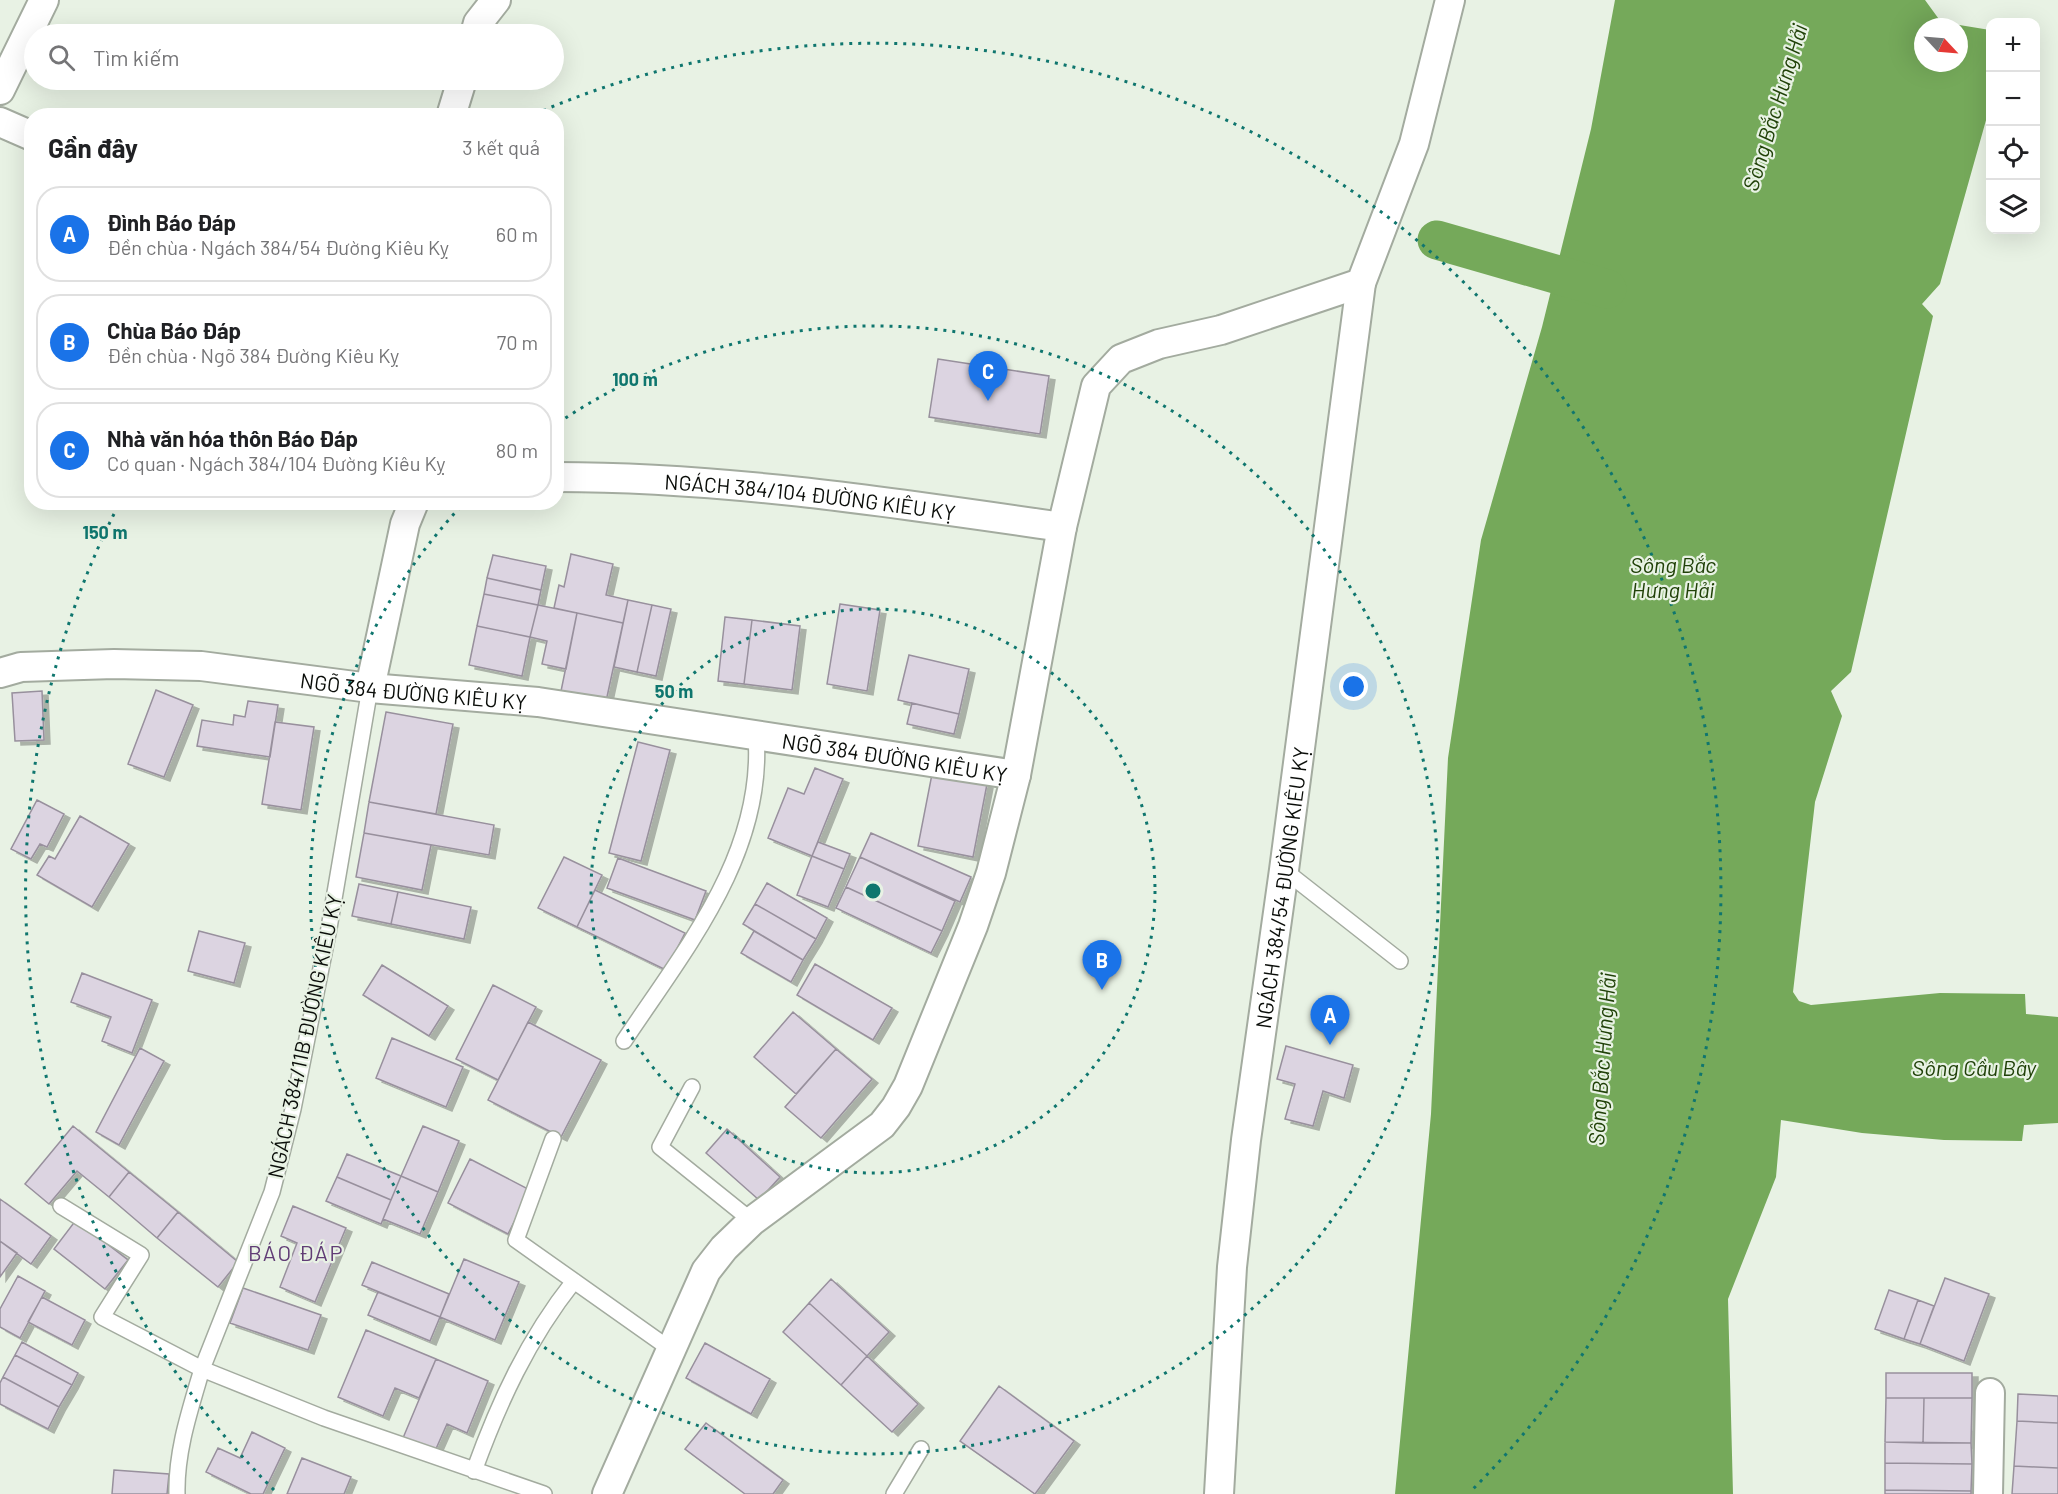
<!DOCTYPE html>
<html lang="vi">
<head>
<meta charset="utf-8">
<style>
	body { margin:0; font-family:Barlow,sans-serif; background:#f2f2f2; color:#202124 }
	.controls { position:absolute; right:18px; top:18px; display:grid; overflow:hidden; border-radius:12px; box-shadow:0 6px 24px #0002 }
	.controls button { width:54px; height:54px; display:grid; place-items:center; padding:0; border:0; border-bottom:2px solid #e0e0e0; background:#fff; color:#202124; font:30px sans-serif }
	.compass { position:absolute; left:1914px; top:18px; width:54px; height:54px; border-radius:50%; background:#fff; box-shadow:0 6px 24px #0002; rotate:116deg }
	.you { position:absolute; left:1354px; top:687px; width:21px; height:21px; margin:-15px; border:4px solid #fff; border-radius:50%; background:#1a73e8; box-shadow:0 0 0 9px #1a73e833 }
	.badge { display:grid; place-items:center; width:39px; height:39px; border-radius:50%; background:#1a73e8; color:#fff; font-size:20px; font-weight:700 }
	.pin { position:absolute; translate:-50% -50px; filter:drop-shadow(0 2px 3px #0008) }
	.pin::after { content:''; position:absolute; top:32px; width:21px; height:18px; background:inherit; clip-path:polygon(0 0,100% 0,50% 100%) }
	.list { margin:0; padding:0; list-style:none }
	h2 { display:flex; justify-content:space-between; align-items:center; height:78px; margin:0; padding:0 24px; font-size:26px }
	h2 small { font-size:20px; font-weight:400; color:#757577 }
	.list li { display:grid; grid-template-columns:39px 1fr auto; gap:18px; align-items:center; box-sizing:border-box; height:96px; margin:0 12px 12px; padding:0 12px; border:2px solid #e0e0e0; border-radius:24px }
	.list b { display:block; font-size:22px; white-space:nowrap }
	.list p { margin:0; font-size:20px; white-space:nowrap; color:#757577 }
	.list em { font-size:20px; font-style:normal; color:#757577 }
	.icon { flex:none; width:33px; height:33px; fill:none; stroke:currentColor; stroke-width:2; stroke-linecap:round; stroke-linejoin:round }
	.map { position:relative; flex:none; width:2058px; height:1494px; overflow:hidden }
	.search { position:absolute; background:#fff; box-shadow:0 6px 24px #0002; left:24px; top:24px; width:540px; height:66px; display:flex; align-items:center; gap:15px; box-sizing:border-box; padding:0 21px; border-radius:33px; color:#757577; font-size:22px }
	.panel { position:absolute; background:#fff; box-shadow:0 6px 24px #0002; left:24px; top:108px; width:540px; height:402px; border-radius:24px }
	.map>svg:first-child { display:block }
	.water { fill:#75a95a; fill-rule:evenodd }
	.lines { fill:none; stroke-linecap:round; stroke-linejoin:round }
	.canal { stroke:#75a95a; stroke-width:39 }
	.building { fill:#dcd4e1; stroke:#98909d; stroke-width:1.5; filter:url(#shadow) }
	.service-casing { stroke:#a3ab9f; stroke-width:18 }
	.minor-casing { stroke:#a3ab9f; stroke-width:32 }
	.service { stroke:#fff; stroke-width:15 }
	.minor { stroke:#fff; stroke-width:28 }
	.ring { fill:none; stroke:#0f766e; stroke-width:3; stroke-dasharray:3 6 }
	.labels { text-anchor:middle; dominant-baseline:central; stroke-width:4.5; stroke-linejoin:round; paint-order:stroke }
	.street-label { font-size:21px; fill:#0a0d09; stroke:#e8f2e4 }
	.water-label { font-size:22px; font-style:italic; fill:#204108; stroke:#e8f2e4 }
	.neighbourhood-label { font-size:22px; letter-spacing:1.5px; fill:#613d76; stroke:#e8f2e4 }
	.centre { fill:#0f766e; stroke:#e8f2e4; stroke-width:3 }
	.ring-label { font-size:18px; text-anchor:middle; font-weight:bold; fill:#0f766e; stroke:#e8f2e4; stroke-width:4.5; stroke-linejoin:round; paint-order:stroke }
</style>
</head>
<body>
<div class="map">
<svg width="2058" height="1494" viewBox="0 0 2058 1494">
	<defs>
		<filter id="shadow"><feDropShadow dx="6" dy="4" stdDeviation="0" flood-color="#0004"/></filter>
	</defs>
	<rect width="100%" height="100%" fill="#e8f2e4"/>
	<path class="water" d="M1615 0H1925L1941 22 1990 30V106L1940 284 1922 304 1933 316 1851 672 1831 691 1842 716 1815 802 1793 992 1799 1001 1811 1005 1940 993 2025 994 2026 1014 2058 1017V1123L2024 1125 2022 1141 1944 1140 1862 1133 1781 1120 1776 1177 1728 1299 1733 1494H1395L1431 1114 1448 758 1481 540 1542 327 1591 129ZM1923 27H1959V63H1923Z"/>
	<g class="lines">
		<path class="canal" d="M1437 240 1607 289"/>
	</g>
	<path class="building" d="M938 359 1049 376 1040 434 929 417Z
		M571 554 613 564 606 595 628 600 623 623 554 608 559 585 564 587Z
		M493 555 546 566 541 590 487 578Z
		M487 578 541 590 538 605 484 594Z
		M484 594 538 605 530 637 477 626Z
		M628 600 652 605 637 672 614 667Z
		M840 604 880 610 867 691 827 684Z
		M538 605 577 613 566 669 542 664 547 641 530 637Z
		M652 605 671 609 656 676 637 672Z
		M577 613 623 623 605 706 560 696Z
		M725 617 752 620 744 684 718 681Z
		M752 620 800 626 792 690 744 684Z
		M477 626 530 637 522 676 469 665Z
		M909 655 969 669 959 714 898 700Z
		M156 690 193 705 164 777 128 764Z
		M42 691 44 740 15 741 12 693Z
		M248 701 278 705 270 757 197 746 202 720 233 725 234 715 245 717Z
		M912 703 959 714 954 734 907 724Z
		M386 712 453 724 436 814 369 802Z
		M275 722 314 727 301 810 262 804Z
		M638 742 670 750 641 861 609 853Z
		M815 768 843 779 812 856 768 838 788 788 804 794Z
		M932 774 987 784 973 857 918 846Z
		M37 800 64 814 47 847 40 844 31 859 11 849Z
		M369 802 494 825 489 855 364 833Z
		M80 816 129 844 92 907 37 875 49 856 55 859Z
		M364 833 431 845 422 890 356 877Z
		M871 833 971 877 960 902 860 857Z
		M818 842 850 854 844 869 812 856Z
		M812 856 844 869 828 907 797 895Z
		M564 857 602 875 577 927 538 908Z
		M860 857 955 901 942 931 846 887Z
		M618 858 706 891 695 920 607 888Z
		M767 883 827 918 816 939 755 904Z
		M359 884 398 892 391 924 352 916Z
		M846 887 942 931 931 953 836 908Z
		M595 890 685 933 666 970 577 927Z
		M398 892 471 907 464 939 391 924Z
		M755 904 816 939 803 960 743 924Z
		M199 931 245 943 234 983 188 971Z
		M754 931 803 960 791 982 741 953Z
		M815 964 892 1008 873 1040 797 995Z
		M382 965 448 1006 429 1036 363 995Z
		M82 973 152 1000 132 1053 102 1041 111 1017 71 1002Z
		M493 985 536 1007 498 1080 456 1059Z
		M793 1012 836 1049 796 1094 754 1057Z
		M528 1022 601 1060 561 1137 488 1100Z
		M392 1038 463 1067 446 1107 376 1078Z
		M1286 1046 1353 1065 1344 1098 1323 1091 1313 1126 1285 1119 1295 1084 1277 1079Z
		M140 1048 164 1061 119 1145 96 1132Z
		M836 1049 872 1079 821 1138 785 1107Z
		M73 1126 129 1172 109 1197 77 1171 49 1204 25 1184Z
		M423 1126 459 1141 438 1192 401 1176Z
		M727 1129 780 1177 759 1200 706 1153Z
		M347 1154 401 1176 391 1200 337 1177Z
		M470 1159 530 1190 508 1234 448 1203Z
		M129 1172 178 1212 157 1238 109 1197Z
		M401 1176 438 1192 420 1234 383 1219Z
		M337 1177 391 1200 381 1224 326 1201Z
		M0 1199 51 1236 31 1264 0 1241Z
		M293 1206 346 1228 315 1302 280 1287 297 1243 281 1236Z
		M178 1212 238 1262 218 1287 157 1238Z
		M76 1220 128 1260 105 1289 54 1249Z
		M0 1241 17 1253 0 1277Z
		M464 1259 519 1282 495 1340 440 1317Z
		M372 1262 449 1294 440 1317 362 1285Z
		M18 1276 45 1291 20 1338 0 1327V1309Z
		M1945 1278 1989 1294 1964 1361 1920 1344Z
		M831 1279 889 1332 867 1356 809 1303Z
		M243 1288 321 1315 308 1350 230 1323Z
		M1889 1290 1918 1300 1904 1339 1875 1329Z
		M378 1292 440 1317 430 1341 368 1315Z
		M42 1297 85 1320 72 1345 28 1322Z
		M1918 1300 1934 1306 1920 1344 1904 1339Z
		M809 1303 867 1356 841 1385 783 1332Z
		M366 1330 436 1359 419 1398 395 1388 383 1416 338 1397Z
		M22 1342 78 1373 72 1385 15 1355Z
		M705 1343 770 1379 751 1414 686 1378Z
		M15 1355 72 1385 59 1407 3 1377Z
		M867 1356 918 1404 892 1432 841 1385Z
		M436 1359 488 1381 467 1433 447 1424 435 1451 403 1438Z
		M1886 1373H1972V1398H1886Z
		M3 1377 59 1407 48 1429 0 1404V1383Z
		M999 1386 1074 1441 1035 1494 960 1441Z
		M2018 1394 2058 1396V1423L2017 1421Z
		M1886 1398H1924L1923 1443 1885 1442Z
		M1924 1398H1972L1971 1443H1923Z
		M2017 1421 2058 1423V1468L2014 1466Z
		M706 1423 783 1480 773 1494H745L685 1449Z
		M252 1432 285 1448 263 1494H251L206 1472 218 1448 240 1458Z
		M1885 1442 1971 1443 1972 1464 1885 1463Z
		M302 1458 351 1477 344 1494H287Z
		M1885 1463 1972 1464 1971 1491 1885 1490Z
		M2014 1466 2058 1468V1494H2012Z
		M114 1470 169 1474 167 1494H112Z
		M1885 1490 1971 1491V1494H1885Z"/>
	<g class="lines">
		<defs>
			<path id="service" d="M370 688 329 928 293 1109 272 1192 202 1369 324 1418 544 1494
				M1284 870 1400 961
				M624 1041C686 948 765 853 756 735
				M692 1087 660 1147 752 1221
				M553 1139 516 1240 670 1349
				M61 1206 141 1255 102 1317 202 1369C190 1410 176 1451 177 1494
				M474 1471C499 1402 528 1339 574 1281
				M894 1494 921 1449"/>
			<g id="minor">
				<path d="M475 34 478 23 496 0"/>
				<path d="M0 90 44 0"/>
				<path d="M451 116 462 80"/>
				<path d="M0 122 32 136"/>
				<path id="s1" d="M556 477C725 477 896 503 1062 527"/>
				<path id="s2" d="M0 673 21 667 114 664 201 666 370 688 538 702 1016 775 991 873 973 926 908 1086 896 1107 882 1125 752 1221 724 1248 706 1271 607 1494"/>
				<path d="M370 688 405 524 414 502"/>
				<path d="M1016 775 1062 527 1096 386 1121 359 1159 344 1221 330 1361 283 1414 144 1450 0"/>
				<path id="s3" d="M1219 1494 1232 1267 1246 1140 1284 870 1361 283"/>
				<path d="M1988 1494 1990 1393"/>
			</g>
		</defs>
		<use href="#service" class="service-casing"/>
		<use href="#minor" class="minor-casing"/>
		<use href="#service" class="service"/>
		<use href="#minor" class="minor"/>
	</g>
	<g class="ring">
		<circle cx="873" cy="891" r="282"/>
		<path d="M558 423A564 564 0 1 1 464 503"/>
		<path d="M274 1490A847 847 0 0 1 118 506M535 114A847 847 0 0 1 1472 1490"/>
	</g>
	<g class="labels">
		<g class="street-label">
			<text stroke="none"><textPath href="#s1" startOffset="255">NGÁCH 384/104 ĐƯỜNG KIÊU KỴ</textPath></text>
			<text stroke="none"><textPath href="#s2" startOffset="416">NGÕ 384 ĐƯỜNG KIÊU KỴ</textPath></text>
			<text stroke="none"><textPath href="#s2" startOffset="902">NGÕ 384 ĐƯỜNG KIÊU KỴ</textPath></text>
			<text stroke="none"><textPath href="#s3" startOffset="610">NGÁCH 384/54 ĐƯỜNG KIÊU KỴ</textPath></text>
			<text transform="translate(304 1036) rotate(-78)">NGÁCH 384/11B ĐƯỜNG KIÊU KỴ</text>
		</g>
		<g class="water-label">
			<text transform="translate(1774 107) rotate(-73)">Sông Bắc Hưng Hải</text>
			<text x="1673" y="564">Sông Bắc<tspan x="1673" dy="25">Hưng Hải</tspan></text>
			<text transform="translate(1601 1059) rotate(-86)">Sông Bắc Hưng Hải</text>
			<text x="1974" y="1067">Sông Cầu Bây</text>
		</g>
		<g class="neighbourhood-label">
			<text x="296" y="1252">BÁO ĐÁP</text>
		</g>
	</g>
	<circle cx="873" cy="891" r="9" class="centre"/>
	<g class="ring-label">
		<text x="635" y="386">100 m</text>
		<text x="105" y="539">150 m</text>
		<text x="674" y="698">50 m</text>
	</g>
</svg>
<div class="controls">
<button>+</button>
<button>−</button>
<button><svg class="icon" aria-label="locate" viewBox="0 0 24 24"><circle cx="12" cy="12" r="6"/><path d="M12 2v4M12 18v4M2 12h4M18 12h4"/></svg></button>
<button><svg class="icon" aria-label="layers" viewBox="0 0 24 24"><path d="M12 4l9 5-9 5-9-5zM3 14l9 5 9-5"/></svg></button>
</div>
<svg class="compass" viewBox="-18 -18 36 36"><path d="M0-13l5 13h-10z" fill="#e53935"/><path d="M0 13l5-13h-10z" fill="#757577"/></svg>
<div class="you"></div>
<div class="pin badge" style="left:1330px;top:1045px">A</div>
<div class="pin badge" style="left:1102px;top:990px">B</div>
<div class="pin badge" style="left:988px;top:401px">C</div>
<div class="search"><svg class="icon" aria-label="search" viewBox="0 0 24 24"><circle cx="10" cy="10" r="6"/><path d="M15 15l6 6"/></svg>Tìm kiếm</div>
<section class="panel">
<h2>Gần đây<small>3 kết quả</small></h2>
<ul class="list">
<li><span class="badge">A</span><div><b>Đình Báo Đáp</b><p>Đền chùa · Ngách 384/54 Đường Kiêu Kỵ</p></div><em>60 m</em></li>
<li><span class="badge">B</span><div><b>Chùa Báo Đáp</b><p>Đền chùa · Ngõ 384 Đường Kiêu Kỵ</p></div><em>70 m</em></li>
<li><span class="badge">C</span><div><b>Nhà văn hóa thôn Báo Đáp</b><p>Cơ quan · Ngách 384/104 Đường Kiêu Kỵ</p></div><em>80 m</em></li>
</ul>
</section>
</div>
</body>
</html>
